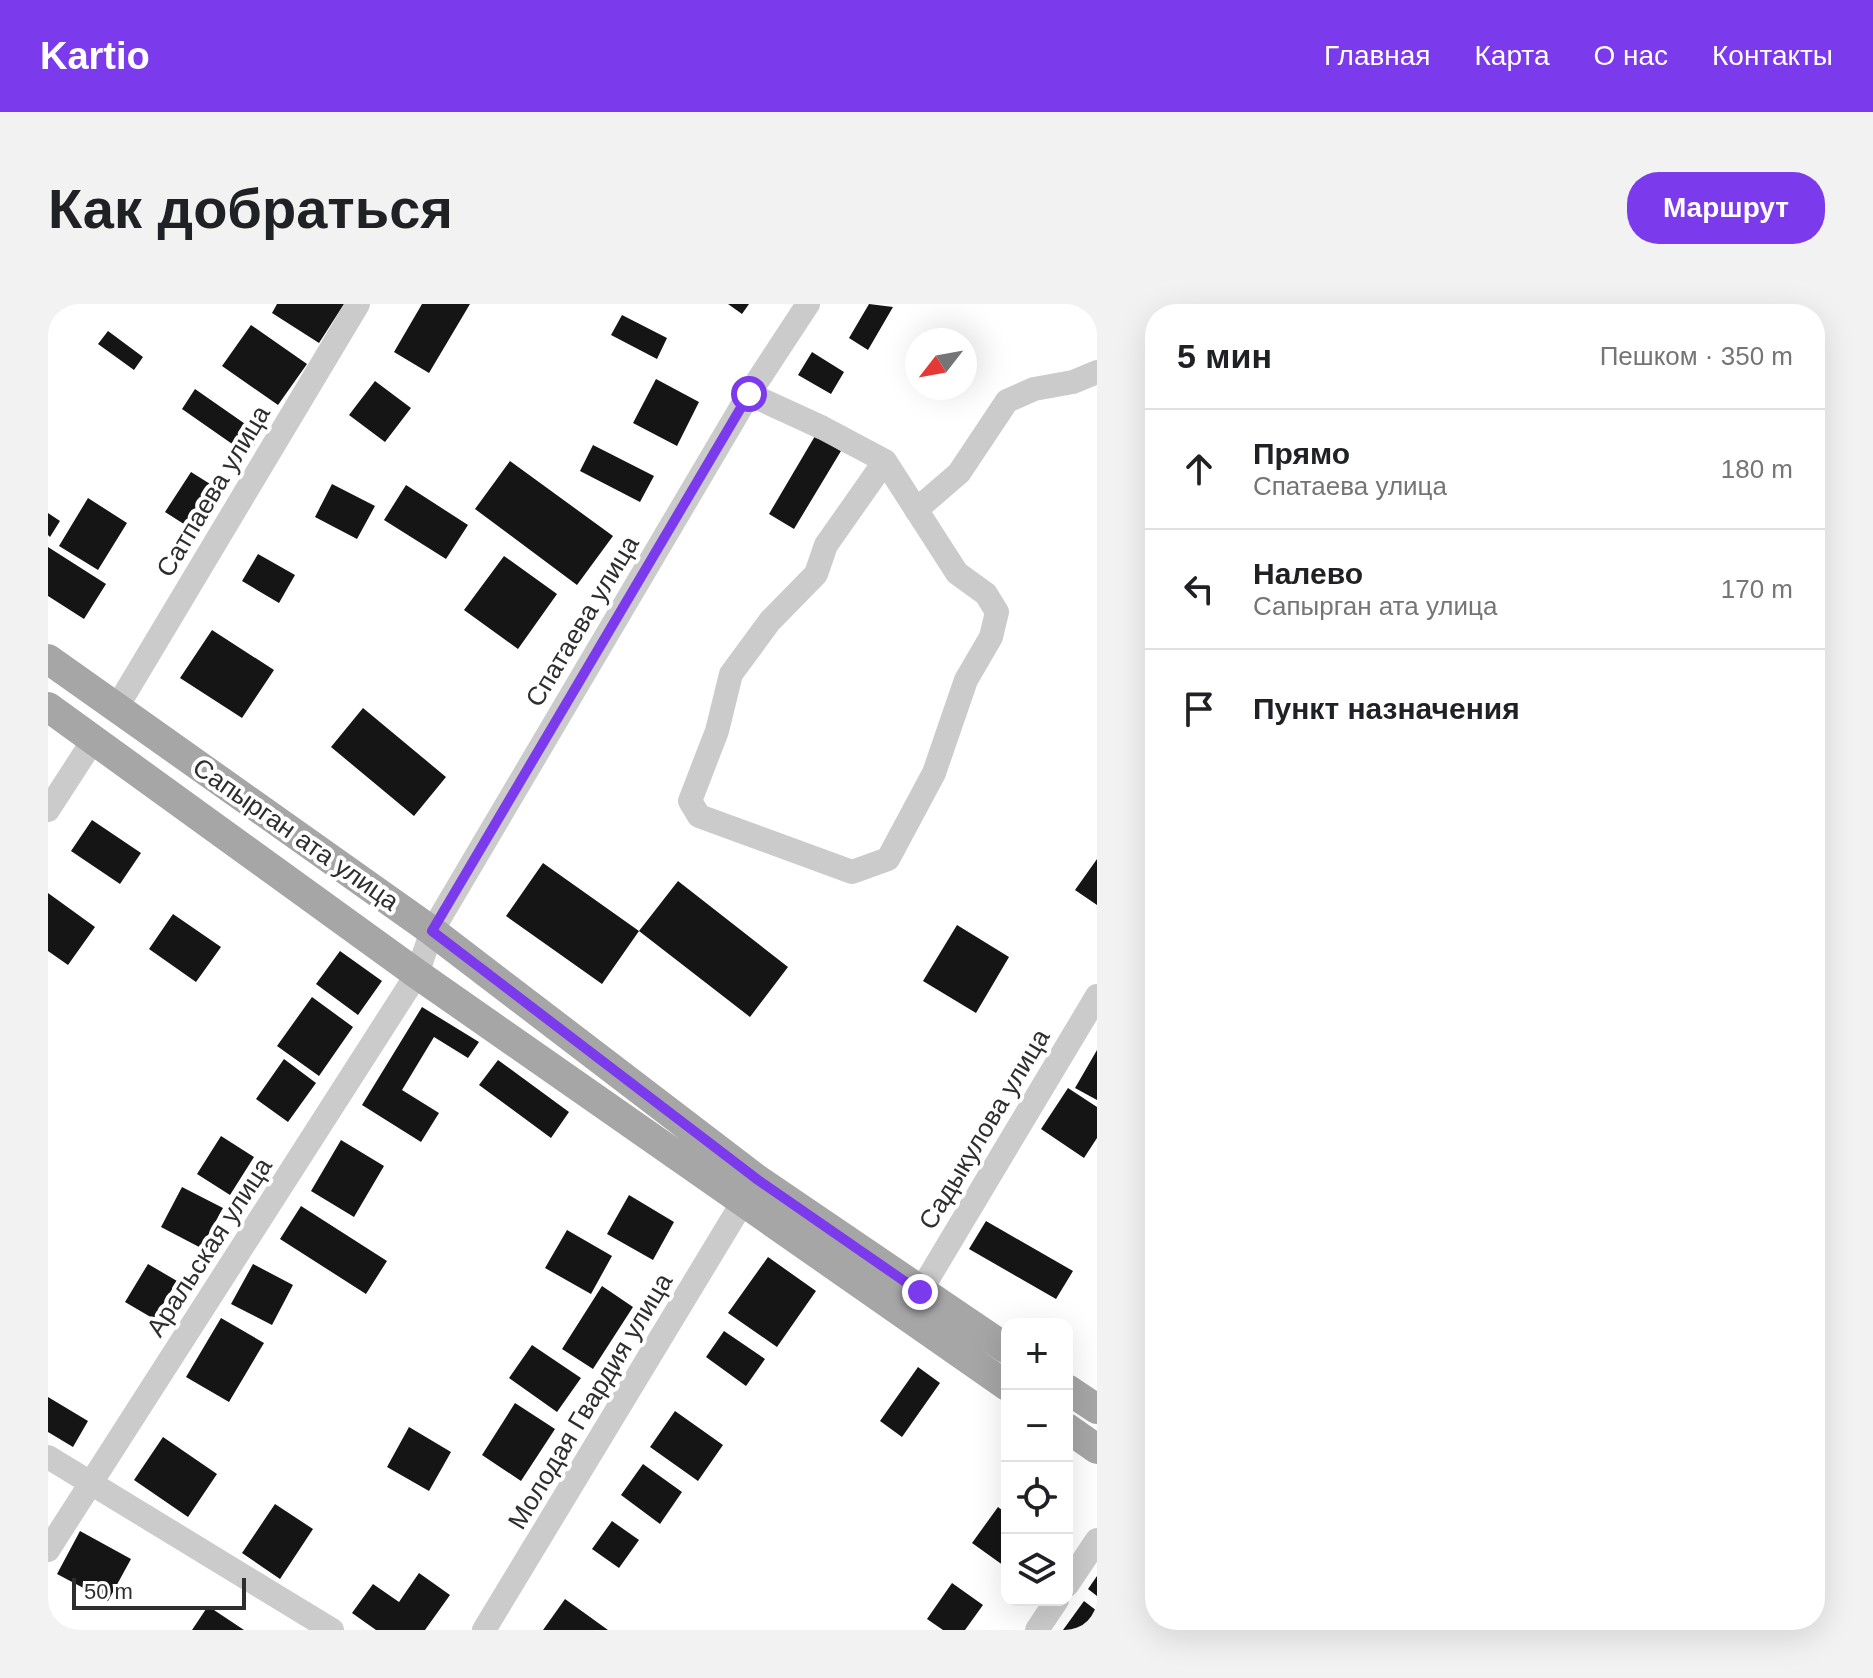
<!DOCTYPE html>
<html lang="ru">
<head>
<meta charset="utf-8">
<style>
	body { margin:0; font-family:Helvetica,sans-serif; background:#f2f2f2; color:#202124 }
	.controls { position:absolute; right:24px; bottom:24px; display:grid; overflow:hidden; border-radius:16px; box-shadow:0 8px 32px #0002 }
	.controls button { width:72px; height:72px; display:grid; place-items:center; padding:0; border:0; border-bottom:2px solid #e0e0e0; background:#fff; color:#202124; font:40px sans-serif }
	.compass { position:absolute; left:857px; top:24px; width:72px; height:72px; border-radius:50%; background:#fff; box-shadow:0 8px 32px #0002; rotate:239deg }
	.scale { position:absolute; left:24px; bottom:20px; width:174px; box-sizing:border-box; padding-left:8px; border:4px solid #2e2e2e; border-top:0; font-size:22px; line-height:28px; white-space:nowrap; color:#2e2e2e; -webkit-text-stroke:6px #fff; paint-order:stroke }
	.stop { position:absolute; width:24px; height:24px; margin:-18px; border:6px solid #7c3aed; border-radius:50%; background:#fff }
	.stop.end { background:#7c3aed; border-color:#fff; box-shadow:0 2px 8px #0008 }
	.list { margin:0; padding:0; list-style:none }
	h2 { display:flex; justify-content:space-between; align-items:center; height:104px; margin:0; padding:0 32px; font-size:34px }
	h2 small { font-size:26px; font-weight:400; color:#757577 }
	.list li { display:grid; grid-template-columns:52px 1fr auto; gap:24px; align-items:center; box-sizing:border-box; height:120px; padding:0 32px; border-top:2px solid #e0e0e0 }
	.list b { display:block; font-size:30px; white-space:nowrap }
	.list p { margin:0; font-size:26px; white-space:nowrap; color:#757577 }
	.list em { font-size:26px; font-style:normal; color:#757577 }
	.icon { flex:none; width:44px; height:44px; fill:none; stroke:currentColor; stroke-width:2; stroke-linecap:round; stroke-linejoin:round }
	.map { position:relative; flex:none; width:1049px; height:1326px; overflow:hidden; border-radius:32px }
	header { display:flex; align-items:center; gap:48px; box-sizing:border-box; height:112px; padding:0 40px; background:#7c3aed; color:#fff }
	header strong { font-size:38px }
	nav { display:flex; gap:44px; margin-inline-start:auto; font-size:28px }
	.intro { display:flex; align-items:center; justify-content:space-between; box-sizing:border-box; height:192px; padding:0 48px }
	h1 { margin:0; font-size:56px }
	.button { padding:20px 36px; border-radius:32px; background:#7c3aed; color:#fff; font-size:28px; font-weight:700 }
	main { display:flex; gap:48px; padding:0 48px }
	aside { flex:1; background:#fff; border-radius:32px; box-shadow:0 8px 32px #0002 }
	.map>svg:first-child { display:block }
	.building { fill:#151515 }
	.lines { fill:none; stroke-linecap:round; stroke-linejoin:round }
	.minor { stroke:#cbcbcb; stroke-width:24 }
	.major { stroke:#a6a6a6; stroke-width:30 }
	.route { stroke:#7c3aed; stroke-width:10 }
	.labels { text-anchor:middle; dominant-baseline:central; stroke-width:8; stroke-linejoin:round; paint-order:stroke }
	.street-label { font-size:26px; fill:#2e2e2e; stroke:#fff }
</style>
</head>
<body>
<header>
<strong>Kartio</strong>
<nav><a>Главная</a><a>Карта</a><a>О нас</a><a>Контакты</a></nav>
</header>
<div class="intro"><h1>Как добраться</h1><a class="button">Маршрут</a></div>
<main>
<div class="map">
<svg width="1049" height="1326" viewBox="0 0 1049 1326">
	<rect width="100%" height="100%" fill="#fff"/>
	<path class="building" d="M229 0H296L271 39 224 9Z
		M374 0H422L381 69 346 48Z
		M680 0H701L694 10Z
		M821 0 845 3 820 46 801 34Z
		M574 11 619 34 609 55 563 31Z
		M203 21 259 60 230 101 174 62Z
		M60 27 95 53 86 66 50 40Z
		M764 48 796 68 783 90 750 71Z
		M608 75 651 98 629 142 585 119Z
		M327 77 363 104 337 138 301 111Z
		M147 85 213 131 200 151 134 105Z
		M767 132 793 147 746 225 721 210Z
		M545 141 606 172 592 198 532 167Z
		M462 157 565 232 529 281 427 205Z
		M143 168 175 188 150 229 117 208Z
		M284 180 327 202 309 235 267 213Z
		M358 181 420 221 398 255 336 216Z
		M40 194 79 219 50 266 11 242Z
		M0 209 12 217 2 233 0 231Z
		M0 243 58 280 36 315 0 292Z
		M210 250 247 271 231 299 194 277Z
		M456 252 509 290 470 345 416 306Z
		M164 326 226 366 194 414 132 374Z
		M315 404 398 473 366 512 283 443Z
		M44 516 93 549 72 580 23 547Z
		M1049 555V601L1027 586Z
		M495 559 591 627 554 680 458 612Z
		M630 577 740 663 702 713 591 627Z
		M0 589 47 623 20 661 0 647Z
		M125 610 173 643 148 678 101 645Z
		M909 621 961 653 928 709 875 677Z
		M292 647 334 677 310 711 268 680Z
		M264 693 305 723 271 772 229 742Z
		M374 703 431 738 420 754 386 733 354 786 391 809 373 838 314 801Z
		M1049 746V796L1027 784Z
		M236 755 268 779 240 818 208 795Z
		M450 756 521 808 503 834 431 781Z
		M1020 784 1049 803V834L1036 854 993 825Z
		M173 832 206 853 182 891 149 870Z
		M293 836 336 862 306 913 263 887Z
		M134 883 175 904 153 944 113 923Z
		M581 891 626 918 605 956 559 930Z
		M253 902 339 957 318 990 232 935Z
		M938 917 1025 967 1008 995 921 945Z
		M519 926 564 952 543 990 497 964Z
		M720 953 768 987 729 1043 680 1009Z
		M100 960 129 977 106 1015 77 998Z
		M205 960 245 981 224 1021 183 1000Z
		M554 982 585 1003 545 1065 514 1045Z
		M173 1014 216 1039 181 1098 138 1073Z
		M676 1027 717 1055 698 1082 658 1053Z
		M484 1041 533 1074 509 1108 461 1074Z
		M870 1063 892 1079 854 1133 832 1117Z
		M0 1093 40 1117 25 1143 0 1128Z
		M467 1099 507 1125 473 1177 434 1151Z
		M627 1107 675 1141 650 1177 602 1143Z
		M361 1123 403 1148 381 1187 339 1163Z
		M115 1133 169 1170 140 1213 86 1176Z
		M595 1160 634 1188 612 1220 573 1191Z
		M227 1200 265 1225 232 1275 194 1249Z
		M950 1203 959 1210V1264L924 1239Z
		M564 1217 591 1236 571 1264 544 1245Z
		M32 1227 83 1255 60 1297 9 1270Z
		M371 1269 402 1291 377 1326H328L304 1309 325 1280 351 1298Z
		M1049 1272V1292L1040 1285Z
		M904 1279 935 1301 917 1326H895L879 1315Z
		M517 1295 560 1326H495Z
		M1036 1297 1049 1307V1326H1015Z
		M160 1302 196 1326H144Z"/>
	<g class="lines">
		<path class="minor" d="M701 90 775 124 837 157 909 269 938 290 949 308 943 333 918 376 886 469 840 555 804 568 651 512 642 497 669 427 683 370 722 317 768 270 778 241 837 157
			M868 206 911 169 959 97 986 85 1025 78 1049 68
			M69 403 310 0
			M0 506 46 435
			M872 988 1049 692
			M0 1153 284 1326
			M0 1246 369 670 384 627 701 90 760 0
			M1019 1281 1049 1236
			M436 1326 696 896
			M989 1326 1009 1296"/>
		<path class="major" d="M0 355 384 627 710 876 959 1045
			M0 403 369 670 959 1082
			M1019 1085 1049 1105
			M1019 1124 1049 1145"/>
	</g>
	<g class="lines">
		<path class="route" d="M701 90 384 627 710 876 872 988"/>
	</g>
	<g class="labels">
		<g class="street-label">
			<text transform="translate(165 187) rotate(-59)">Сатпаева улица</text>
			<text transform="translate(534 317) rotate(-59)">Спатаева улица</text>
			<text transform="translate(248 530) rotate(35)">Сапырган ата улица</text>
			<text transform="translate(936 825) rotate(-59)">Садыкулова улица</text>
			<text transform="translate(161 943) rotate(-57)">Аральская улица</text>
			<text transform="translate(542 1097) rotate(-59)">Молодая Гвардия улица</text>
		</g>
	</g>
</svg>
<div class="controls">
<button>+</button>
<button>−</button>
<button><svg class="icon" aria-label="locate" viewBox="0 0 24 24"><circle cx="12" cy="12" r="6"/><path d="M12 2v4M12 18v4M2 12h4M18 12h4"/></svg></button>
<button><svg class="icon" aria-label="layers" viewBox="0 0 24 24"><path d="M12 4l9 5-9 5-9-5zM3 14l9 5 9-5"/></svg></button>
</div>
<svg class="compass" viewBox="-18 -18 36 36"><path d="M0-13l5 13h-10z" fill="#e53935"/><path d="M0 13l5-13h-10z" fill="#757577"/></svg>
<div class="scale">50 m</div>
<div class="stop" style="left:701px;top:90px"></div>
<div class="stop end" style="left:872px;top:988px"></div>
</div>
<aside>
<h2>5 мин<small>Пешком · 350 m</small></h2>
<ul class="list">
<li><svg class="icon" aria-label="ahead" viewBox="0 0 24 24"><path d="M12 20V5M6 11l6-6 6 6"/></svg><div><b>Прямо</b><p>Спатаева улица</p></div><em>180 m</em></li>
<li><svg class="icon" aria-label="left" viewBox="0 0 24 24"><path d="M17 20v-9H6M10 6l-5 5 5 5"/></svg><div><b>Налево</b><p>Сапырган ата улица</p></div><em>170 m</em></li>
<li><svg class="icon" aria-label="arrive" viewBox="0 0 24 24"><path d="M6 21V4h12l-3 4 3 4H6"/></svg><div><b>Пункт назначения</b></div></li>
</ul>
</aside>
</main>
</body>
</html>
